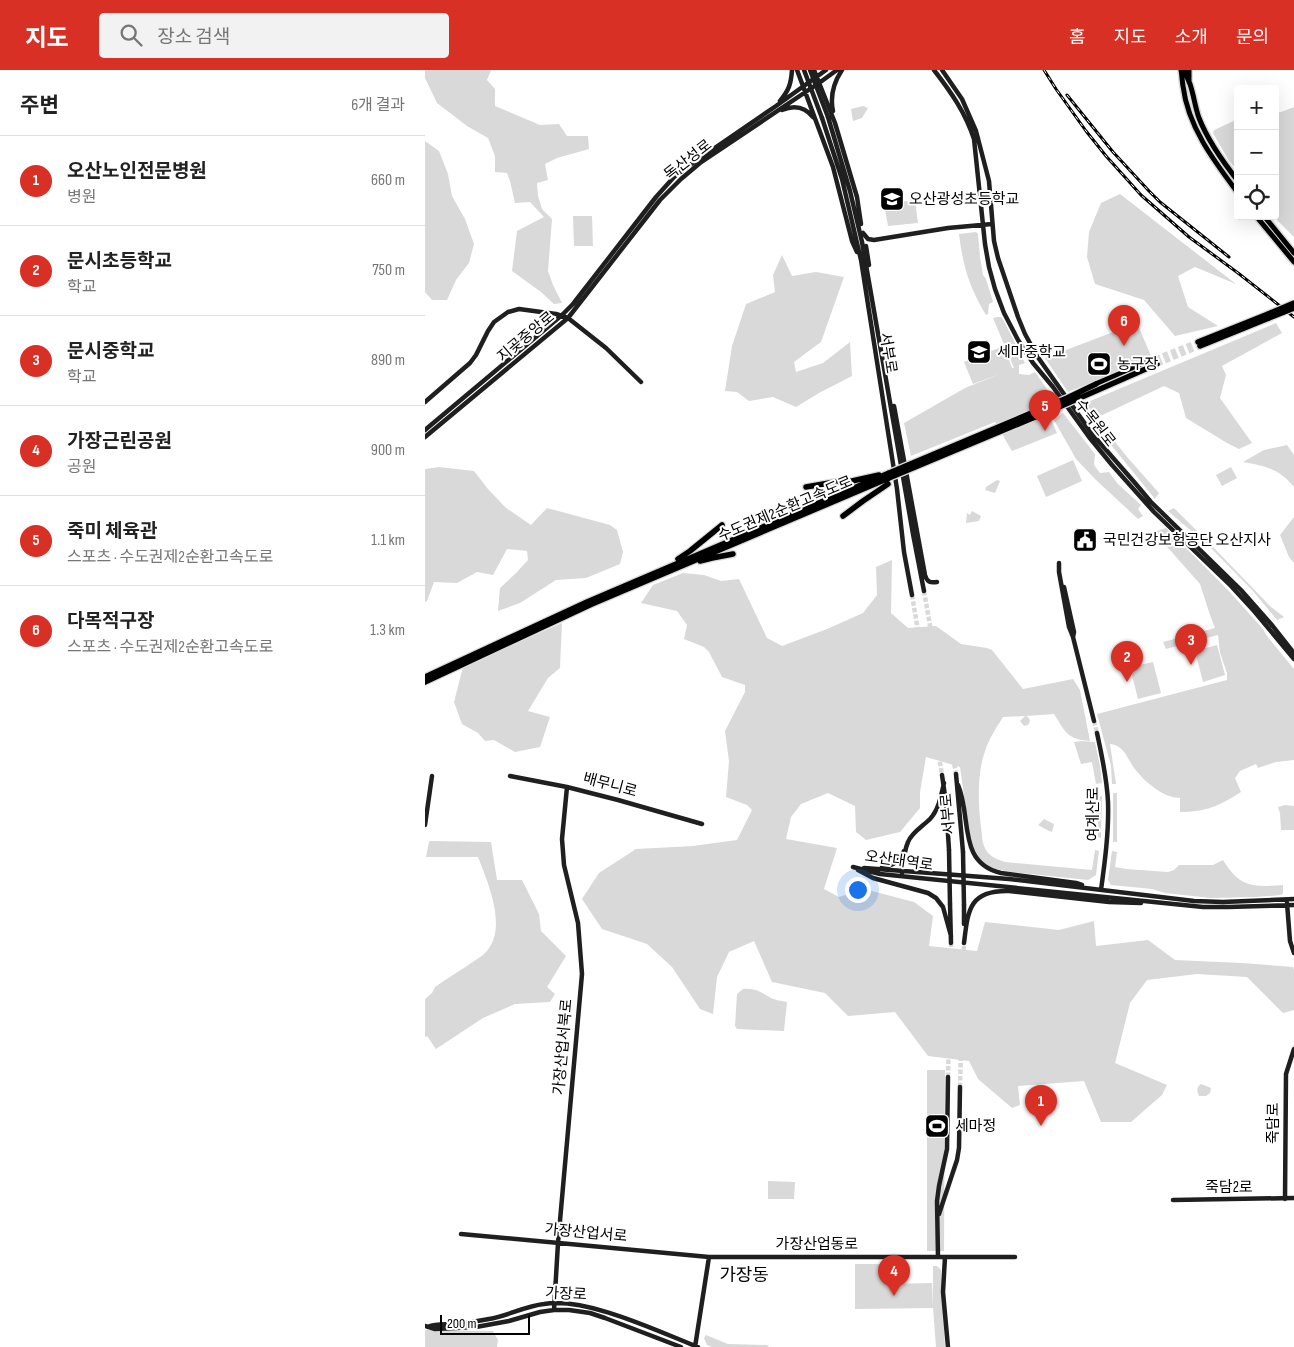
<!DOCTYPE html>
<html lang="ko">
<head>
<meta charset="utf-8">
<style>
	body { margin:0; font-family:"Sofia Sans Condensed","Noto Sans KR",sans-serif; background:#f2f2f2; color:#222 }
	.controls { position:absolute; right:15px; top:15px; display:grid; overflow:hidden; border-radius:5px; box-shadow:0 5px 20px #0002 }
	.controls button { width:45px; height:45px; display:grid; place-items:center; padding:0; border:0; border-bottom:1px solid #e0e0e0; background:#fff; color:#222; font:25px sans-serif }
	.scale { position:absolute; left:15px; bottom:12px; width:90px; box-sizing:border-box; padding-left:5px; border:2px solid #000; border-top:0; font-size:14px; line-height:18px; white-space:nowrap; color:#000; -webkit-text-stroke:4px #fff; paint-order:stroke }
	.you { position:absolute; left:432px; top:819px; width:18px; height:18px; margin:-12px; border:4px solid #fff; border-radius:50%; background:#1a73e8; box-shadow:0 0 0 8px #1a73e833 }
	.badge { display:grid; place-items:center; width:32px; height:32px; border-radius:50%; background:#d93025; color:#fff; font-size:16px; font-weight:700 }
	.pin { position:absolute; translate:-50% -41px; filter:drop-shadow(0 1px 2px #0008) }
	.pin::after { content:''; position:absolute; top:26px; width:18px; height:15px; background:inherit; clip-path:polygon(0 0,100% 0,50% 100%) }
	.list { margin:0; padding:0; list-style:none }
	h2 { display:flex; justify-content:space-between; align-items:center; height:65px; margin:0; padding:0 20px; font-size:21px }
	h2 small { font-size:16px; font-weight:400; color:#767676 }
	.list li { display:grid; grid-template-columns:32px 1fr auto; gap:15px; align-items:center; box-sizing:border-box; height:90px; padding:0 20px; border-top:1px solid #e0e0e0 }
	.list b { display:block; font-size:19px; white-space:nowrap }
	.list p { margin:0; font-size:16px; white-space:nowrap; color:#767676 }
	.list em { font-size:16px; font-style:normal; color:#767676 }
	.icon { flex:none; width:28px; height:28px; fill:none; stroke:currentColor; stroke-width:2; stroke-linecap:round; stroke-linejoin:round }
	.map { position:relative; flex:none; width:869px; height:1277px; overflow:hidden }
	header { display:flex; align-items:center; gap:30px; box-sizing:border-box; height:70px; padding:0 25px; background:#d93025; color:#fff }
	header strong { font-size:24px }
	nav { display:flex; gap:28px; margin-inline-start:auto; font-size:18px }
	.search { width:350px; height:45px; background:#f2f2f2; display:flex; align-items:center; gap:12px; box-sizing:border-box; padding:0 18px; border-radius:5px; color:#767676; font-size:19px }
	main { display:flex }
	aside { flex:1; background:#fff }
	.map>svg:first-child { display:block }
	.green { fill:#d9d9d9 }
	.lines { fill:none; stroke-linecap:round; stroke-linejoin:round }
	.secondary-tunnel { stroke:#d9d9d9; stroke-width:4.5; stroke-dasharray:4.5 2; stroke-linecap:butt }
	.highway-tunnel { stroke:#d9d9d9; stroke-width:5.5; stroke-dasharray:5.5 3; stroke-linecap:butt }
	.primary-casing { stroke:#dbdbdb; stroke-width:8 }
	.highway-casing { stroke:#dbdbdb; stroke-width:8 }
	.secondary { stroke:#1f1f1f; stroke-width:4.5 }
	.primary { stroke:#000; stroke-width:5 }
	.highway { stroke:#000; stroke-width:5.5 }
	.rail-casing { stroke:#000; stroke-width:3 }
	.rail { stroke:#fff; stroke-width:1; stroke-dasharray:4; stroke-linecap:butt }
	.highway-bridge-casing { stroke:#dbdbdb; stroke-width:8; stroke-linecap:butt }
	.secondary-bridge { stroke:#1f1f1f; stroke-width:4.5 }
	.highway-bridge { stroke:#000; stroke-width:5.5 }
	.labels { text-anchor:middle; dominant-baseline:central; stroke-width:4; stroke-linejoin:round; paint-order:stroke }
	.street-label { font-size:15px; fill:#000; stroke:#fff }
	.poi-label { font-size:15px; fill:#000; stroke:#fff; text-anchor:start }
	.quarter-label { font-size:18px; fill:#000; stroke:#fff }
</style>
</head>
<body>
<header>
<strong>지도</strong>
<div class="search"><svg class="icon" aria-label="search" viewBox="0 0 24 24"><circle cx="10" cy="10" r="6"/><path d="M15 15l6 6"/></svg>장소 검색</div>
<nav><a>홈</a><a>지도</a><a>소개</a><a>문의</a></nav>
</header>
<main>
<aside>
<h2>주변<small>6개 결과</small></h2>
<ul class="list">
<li><span class="badge">1</span><div><b>오산노인전문병원</b><p>병원</p></div><em>660 m</em></li>
<li><span class="badge">2</span><div><b>문시초등학교</b><p>학교</p></div><em>750 m</em></li>
<li><span class="badge">3</span><div><b>문시중학교</b><p>학교</p></div><em>890 m</em></li>
<li><span class="badge">4</span><div><b>가장근린공원</b><p>공원</p></div><em>900 m</em></li>
<li><span class="badge">5</span><div><b>죽미 체육관</b><p>스포츠 · 수도권제2순환고속도로</p></div><em>1.1 km</em></li>
<li><span class="badge">6</span><div><b>다목적구장</b><p>스포츠 · 수도권제2순환고속도로</p></div><em>1.3 km</em></li>
</ul>
</aside>
<div class="map">
<svg width="869" height="1277" viewBox="0 0 869 1277">
	<rect width="100%" height="100%" fill="#fff"/>
	<path class="green" d="M0 0H66L62 10 70 19V36L115 55 134 54 142 66H163L164 79 132 88 120 94 123 110 112 113 113 126 117 139 127 149 123 201 128 215 137 233 129 234 116 222 87 201 92 161 119 147 105 132 90 133 85 111 82 103 70 102V86L63 68 42 56 12 33 0 8Z
		M438 36 443 38 437 48 428 51 426 39Z
		M869 37V167L848 146H850V43L856 42Z
		M813 49V101L804 91 788 63 789 60Z
		M0 71 14 81 23 104 27 126 40 149 49 174 44 193 31 210 22 230H7L0 222Z
		M695 124 811 214 770 197 753 206 763 237 793 256 750 266 719 230 670 214 662 187 664 162 676 133Z
		M490 130 493 153 463 156 459 134Z
		M148 146H167L168 176H149Z
		M551 162 553 164 555 187 558 205 561 209 568 232 564 234 563 244 561 245C544 217 538 196 534 164Z
		M357 185 367 206 391 202 419 207 396 272 369 292 371 302 398 293 425 272 427 306 394 323 371 337 348 327 324 331 312 322 300 321 307 276 321 234 350 222 348 205Z
		M572 247H576L579 251 600 293 594 295V304L604 305 610 302 626 325 618 332 632 363 587 381 570 352 486 386 479 353 540 318 575 304 548 314 539 292 579 276 587 298H589L568 248Z
		M712 253 727 288 643 322 620 288Z
		M851 253 857 263 797 296 801 305 795 328 827 373 814 379 802 373 761 348 754 323 739 316 671 348 703 388 734 423 730 429 656 338 658 334Z
		M638 343 670 384 669 395 675 403 684 402 693 414 716 435 713 439 718 446 713 449 670 409 651 389 629 350Z
		M862 375 869 385V417C854 399 841 396 818 392L839 380Z
		M648 390 657 411 621 427 612 406Z
		M14 397 49 401 63 419 81 438 106 455 122 438 185 455 192 460 198 482 195 494 161 508 131 510 95 533 73 541 75 518 91 503 103 490 102 481 82 479 68 505 52 502 32 513 9 512 2 531 0 532V399Z
		M806 397 812 408 797 416 791 405Z
		M572 410 575 411 570 423 560 420 561 417Z
		M749 438 788 477 846 537 859 547 852 550 828 521 785 477 743 441Z
		M547 441 556 446 554 451 541 453 542 443 545 445Z
		M869 447V493L864 487 855 465Z
		M741 458 802 519 838 559 842 566 869 599V690L851 692 833 698 831 694 815 701 810 708 816 722C794 736 781 742 755 742V728C738 728 719 711 709 698 702 688 699 675 685 674L691 714H687L686 696 672 644 802 610V603L795 583 793 565 741 579 738 572 790 558 785 545 775 514 729 462Z
		M467 490 466 543 483 558 511 556 536 574 562 578 567 580 598 619 648 609 655 620 665 671C642 669 641 663 629 644L601 646 604 648 605 651 603 655 599 656 595 651 600 646 578 647C571 658 564 669 560 681 552 704 553 734 556 757 557 764 557 771 559 776 563 786 571 789 580 792L667 800 670 780 674 781 671 805 663 810 586 802 570 799 564 797 552 787 546 775 535 697 501 687 495 722V738L475 762 441 770 431 762 430 736 403 723 376 734 366 747 361 769 412 778 399 819 414 827 439 819 489 832 508 846 504 876 552 881 560 852 634 860 669 851 671 876 723 870 750 890 817 893 868 897 869 900V940L858 943 822 907 772 904 722 910 705 933 690 993 742 1015 737 1025 706 1052H676L659 1011 593 1016 595 1035 587 1038 553 1009 544 991 503 986 470 942 423 946 400 923 347 912 329 871 304 882 292 907 288 944 275 939 247 897 222 874 177 859 157 829 174 803 211 779 268 776 312 770 327 740 322 735 301 727 304 691 300 661 320 622V615L297 607 284 582 279 577 259 569 262 555 252 541 216 533 228 515 258 503 279 505 296 511 314 509 342 568 357 576 402 559 438 543 452 525 451 497Z
		M137 553 135 598 123 608 103 641 125 647 115 677 90 682 69 670 60 671 53 663 37 654 29 632 38 597Z
		M792 575 800 605 778 612 770 581Z
		M728 592 736 623 713 629 705 597Z
		M657 671 670 672 675 696 677 713 671 714 667 692 656 694 649 672Z
		M688 723H692V772H688Z
		M677 726 676 768 673 767V727Z
		M860 735 869 736V760H856L855 743 853 737Z
		M619 749 629 754 627 762 620 759 613 755Z
		M5 771 66 772 72 810H97L114 844 116 861 141 886 122 917 130 924 125 932 90 934 58 948 11 979 2 966 0 967V929L7 923 10 917C20 910 31 903 42 896 47 892 53 889 58 885 85 862 63 813 53 787H1L4 772Z
		M687 781 692 782 690 797 701 799 743 802 749 800 754 795H788L798 790C815 818 828 817 858 815V823L856 825 831 827 786 828 740 823 727 819 686 815 683 810Z
		M318 919C330 918 336 922 346 928 350 930 357 931 362 932L359 961 312 959 310 956 312 924Z
		M502 1000H520L519 1181H502Z
		M776 1014 786 1018 785 1023 781 1026H774C772 1021 771 1017 776 1014Z
		M343 1111 370 1112 369 1129H343Z
		M430 1194H460L461 1214 507 1213 508 1237V1196H512L516 1200 520 1277H511L508 1238 430 1239Z
		M0 1260 68 1261 73 1270 72 1277H0Z
		M281 1265 303 1274 342 1275 344 1277H287L282 1275 279 1268Z"/>
	<g class="lines">
		<path class="secondary-tunnel" d="M499 521 531 704
			M487 525 517 705
			M669 651 672 663
			M523 1007 526 873
			M535 1017 539 873"/>
		<path class="highway-tunnel" d="M730 289 773 272
			M732 294 775 276"/>
		<defs>
			<path id="primary" d="M756 0C757 5 757 10 758 16 763 57 789 91 813 123
				M760 0C761 6 763 9 765 14 769 26 770 37 774 48 783 71 798 92 813 111
				M764 0V12
				M831 146 869 192
				M839 146 869 183"/>
			<path id="highway" d="M773 272 843 244
				M775 276 844 248
				M671 314 730 289
				M381 417 410 412 427 411 454 405
				M418 446 438 431 463 414
				M253 489 265 481 297 455
				M275 491 287 488 308 484
				M0 607 162 532 464 403
				M0 612 167 534 464 408"/>
		</defs>
		<use href="#primary" class="primary-casing"/>
		<use href="#highway" class="highway-casing"/>
		<path class="secondary" d="M372 0 408 97 427 171 432 182
			M389 0 410 53 432 127 436 154
			M509 0C526 22 540 42 549 69L560 174 564 197 570 219 579 243 593 270 608 293 628 317 664 367 687 395 729 442 806 516 829 541 869 589
			M517 0 537 29 551 61 564 111 569 171 573 188 593 247 600 264 612 286 668 365 710 413 726 432 816 520 846 554 869 583
			M355 31C364 20 366 14 367 0
			M357 40C369 35 380 37 388 47
			M408 41C405 27 409 12 417 0
			M403 47 425 121 437 172 488 464 499 521
			M397 48 417 109 436 190 472 419 479 482 487 525
			M438 163 443 169 449 170 523 158 567 154
			M441 176 444 195
			M0 332 45 293 51 285 63 261 69 252 83 242 94 239 131 244 143 248 181 278 216 312
			M469 336 500 505C502 512 505 513 512 512
			M0 360 137 245 148 234 231 127 249 107 262 97 351 36 401 0
			M0 367 143 248 235 130 256 109 275 93 394 13 412 0
			M634 493V502L644 557 648 567 669 651
			M639 517 649 562 648 567
			M672 663C677 686 682 708 683 732 684 761 680 791 676 820
			M531 704 538 782
			M517 705 521 733 524 780
			M85 706 142 717 193 730 277 754
			M533 715C547 747 532 793 576 803L651 813 657 815
			M0 755 7 706
			M428 797 455 804 778 837H803L869 835
			M457 797C468 796 474 792 479 781
			M439 798 584 809 769 831 798 832 869 829
			M433 800 448 808 503 823 511 828 518 837 526 866
			M477 803C478 794 479 781 483 772 487 762 497 757 505 749 514 739 516 726 519 713
			M862 833 865 871 869 883
			M525 834 526 873
			M539 854V835
			M539 873C543 840 544 820 584 821L684 832 716 833
			M860 1129 861 1004 869 979
			M748 1130 869 1128
			M514 1144 532 1090 534 1078 535 1017
			M36 1164 284 1187H590
			M513 1187 512 1131 514 1116 522 1079 523 1007
			M520 1187 518 1222 523 1277
			M129 1240 133 1173 157 904 153 853 139 795 137 769 142 717
			M0 1256 10 1259 51 1257 84 1251 115 1242 129 1240H144L165 1243 180 1248 256 1277
			M3 1257C12 1253 21 1255 30 1254 41 1253 53 1251 64 1249 83 1246 100 1236 119 1234 162 1227 232 1261 273 1277
			M270 1277 284 1187"/>
		<use href="#primary" class="primary"/>
		<use href="#highway" class="highway"/>
		<defs>
			<path id="rail" d="M619 0 631 19 661 61 681 86 716 125 764 167 813 203 869 247
				M642 25 688 82 724 121 735 132 804 187"/>
		</defs>
		<use href="#rail" class="rail-casing"/>
		<use href="#rail" class="rail"/>
		<defs>
			<path id="highway-bridge" d="M843 244 869 233
				M844 248 869 238
				M464 403 642 328 671 314
				M464 408 641 334 732 294"/>
		</defs>
		<use href="#highway-bridge" class="highway-bridge-casing"/>
		<path class="secondary-bridge" d="M379 0 397 48
			M385 0 403 47
			M524 780 525 834
			M538 782 539 835"/>
		<use href="#highway-bridge" class="highway-bridge"/>
	</g>
	<defs>
		<symbol id="school-square" viewBox="-11 -11 22 22"><rect x="-9" y="-9" width="18" height="18" rx="4" fill="#000" stroke="#fff"/><path d="M0-5L7-2L0 1L-7-2ZM-4 1L0 2.5L4 1V4Q0 6-4 4Z" fill="#fff"/></symbol>
		<symbol id="stadium-square" viewBox="-11 -11 22 22"><rect x="-9" y="-9" width="18" height="18" rx="4" fill="#000" stroke="#fff"/><path d="M0-5a6.5 5 0 1 0 0 10a6.5 5 0 1 0 0-10ZM-3.5-1.8h7v3.6h-7Z" fill="#fff"/></symbol>
		<symbol id="civic-square" viewBox="-11 -11 22 22"><rect x="-9" y="-9" width="18" height="18" rx="4" fill="#000" stroke="#fff"/><path d="M-.6-6.5H3V-4.5H.6V-3L4-1V1h2V6H-6V1h2V-1L-.6-3ZM-1.2 2.5V6h2.4V2.5Z" fill="#fff"/></symbol>
	</defs>
	<g fill-rule="evenodd">
		<use href="#school-square" x="453" y="115" width="28" height="28"/>
		<use href="#school-square" x="540" y="268" width="28" height="28"/>
		<use href="#stadium-square" x="660" y="280" width="28" height="28"/>
		<use href="#civic-square" x="646" y="456" width="28" height="28"/>
		<use href="#stadium-square" x="498" y="1042" width="28" height="28"/>
	</g>
	<g class="labels">
		<g class="street-label">
			<text transform="translate(263 90) rotate(-38)">독산성로</text>
			<text transform="translate(101 267) rotate(-40)">지곶중앙로</text>
			<text transform="translate(463 283) rotate(81)">서부로</text>
			<text transform="translate(670 353) rotate(52)">수목원로</text>
			<text transform="translate(360 439) rotate(-23)">수도권제2순환고속도로</text>
			<text transform="translate(185 715) rotate(15)">배무니로</text>
			<text transform="translate(523 744) rotate(-95)">서부로</text>
			<text transform="translate(668 744) rotate(-90)">여계산로</text>
			<text transform="translate(474 791) rotate(8)">오산대역로</text>
			<text transform="translate(138 977) rotate(-85)">가장산업서북로</text>
			<text transform="translate(848 1053) rotate(-90)">죽담로</text>
			<text x="804" y="1117">죽담2로</text>
			<text transform="translate(161 1163) rotate(5)">가장산업서로</text>
			<text x="392" y="1174">가장산업동로</text>
			<text transform="translate(141 1224) rotate(3)">가장로</text>
		</g>
		<g class="poi-label">
			<text x="484" y="129">오산광성초등학교</text>
			<text x="572" y="282">세마중학교</text>
			<text x="692" y="294">농구장</text>
			<text x="678" y="470">국민건강보험공단 오산지사</text>
			<text x="530" y="1056">세마정</text>
		</g>
		<g class="quarter-label">
			<text x="319" y="1205">가장동</text>
		</g>
	</g>
</svg>
<div class="controls">
<button>+</button>
<button>−</button>
<button><svg class="icon" aria-label="locate" viewBox="0 0 24 24"><circle cx="12" cy="12" r="6"/><path d="M12 2v4M12 18v4M2 12h4M18 12h4"/></svg></button>
</div>
<div class="scale">200 m</div>
<div class="you"></div>
<div class="pin badge" style="left:616px;top:1056px">1</div>
<div class="pin badge" style="left:702px;top:612px">2</div>
<div class="pin badge" style="left:766px;top:595px">3</div>
<div class="pin badge" style="left:469px;top:1226px">4</div>
<div class="pin badge" style="left:620px;top:361px">5</div>
<div class="pin badge" style="left:699px;top:276px">6</div>
</div>
</main>
</body>
</html>
